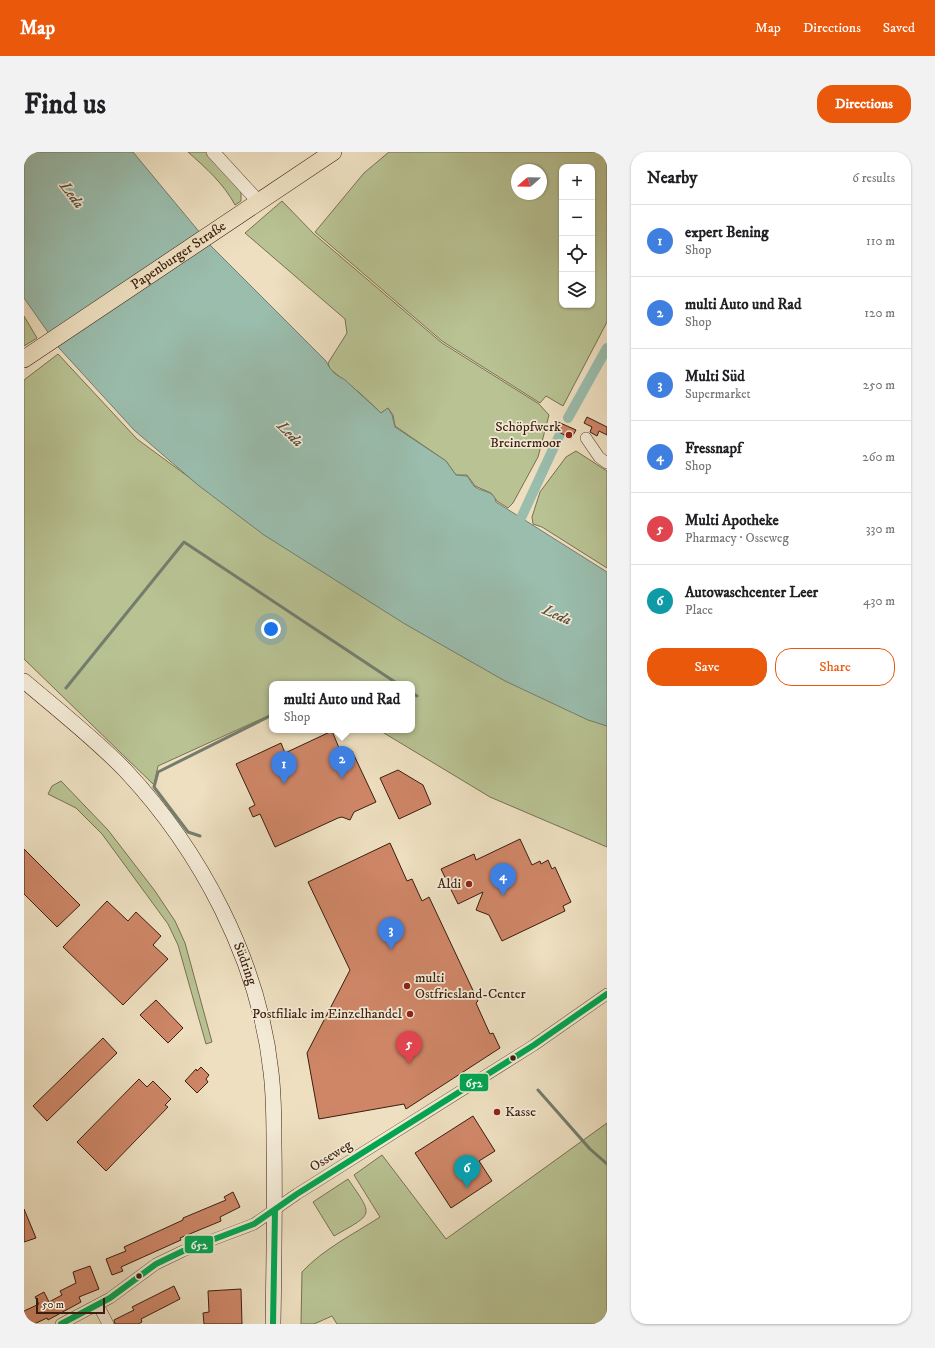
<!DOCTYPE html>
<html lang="en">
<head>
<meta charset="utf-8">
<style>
	body { margin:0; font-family:"IM FELL DW Pica",serif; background:#f2f2f2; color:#202124 }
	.controls { position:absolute; right:12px; top:12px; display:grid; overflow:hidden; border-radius:8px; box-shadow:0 1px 3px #0004 }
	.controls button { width:36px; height:36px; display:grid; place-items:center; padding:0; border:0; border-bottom:1px solid #e0e0e0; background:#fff; color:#202124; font:20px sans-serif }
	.compass { position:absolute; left:487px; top:12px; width:36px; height:36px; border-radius:50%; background:#fff; box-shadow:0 1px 3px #0004; rotate:250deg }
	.scale { position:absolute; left:12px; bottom:10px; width:69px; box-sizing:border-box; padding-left:4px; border:2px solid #3b1e0e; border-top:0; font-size:11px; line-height:14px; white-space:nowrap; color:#3b1e0e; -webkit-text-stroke:3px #f3ead6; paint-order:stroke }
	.you { position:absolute; left:247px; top:477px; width:14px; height:14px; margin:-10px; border:3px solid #fff; border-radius:50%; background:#1a73e8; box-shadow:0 0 0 6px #1a73e833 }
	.badge { display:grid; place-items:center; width:26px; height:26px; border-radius:50%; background:#ea580c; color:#fff; font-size:13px; font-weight:700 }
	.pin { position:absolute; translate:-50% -33px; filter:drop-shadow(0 1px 2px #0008) }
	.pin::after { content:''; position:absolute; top:21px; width:14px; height:12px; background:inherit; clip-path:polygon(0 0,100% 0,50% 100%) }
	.popup { position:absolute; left:245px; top:529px; width:146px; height:52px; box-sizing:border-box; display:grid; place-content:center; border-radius:8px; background:#fff; filter:drop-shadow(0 1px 3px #0005); font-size:13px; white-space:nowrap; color:#757577 }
	.popup b { font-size:15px; color:#202124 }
	.popup::after { content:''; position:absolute; left:50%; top:100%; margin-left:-8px; border:8px solid transparent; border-top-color:#fff }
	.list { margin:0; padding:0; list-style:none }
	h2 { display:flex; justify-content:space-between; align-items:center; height:52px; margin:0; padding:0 16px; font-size:17px }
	h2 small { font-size:13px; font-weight:400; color:#757577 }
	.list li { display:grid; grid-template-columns:26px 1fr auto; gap:12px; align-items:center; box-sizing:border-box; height:72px; padding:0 16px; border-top:1px solid #e0e0e0 }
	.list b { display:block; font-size:15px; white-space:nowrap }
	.list p { margin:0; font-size:13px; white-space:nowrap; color:#757577 }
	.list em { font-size:13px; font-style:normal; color:#757577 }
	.actions { display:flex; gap:8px; padding:12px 16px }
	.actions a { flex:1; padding:9px 0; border:1px solid #ea580c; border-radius:16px; text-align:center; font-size:14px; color:#ea580c }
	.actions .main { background:#ea580c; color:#fff }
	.icon { flex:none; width:22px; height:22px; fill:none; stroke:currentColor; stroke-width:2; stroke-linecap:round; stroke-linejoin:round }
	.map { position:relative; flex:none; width:583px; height:1172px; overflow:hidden; border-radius:16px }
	header { display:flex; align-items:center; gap:24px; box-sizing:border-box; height:56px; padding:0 20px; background:#ea580c; color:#fff }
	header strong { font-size:19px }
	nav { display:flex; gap:22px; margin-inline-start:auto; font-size:14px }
	.intro { display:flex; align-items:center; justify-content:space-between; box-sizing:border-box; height:96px; padding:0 24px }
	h1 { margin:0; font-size:28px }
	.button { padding:10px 18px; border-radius:16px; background:#ea580c; color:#fff; font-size:14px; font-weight:700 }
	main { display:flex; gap:24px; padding:0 24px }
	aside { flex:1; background:#fff; border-radius:16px; box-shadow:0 1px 3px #0004 }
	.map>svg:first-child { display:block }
	.green { fill:#b8c293; stroke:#7a7050; fill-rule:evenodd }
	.water { fill:#9abdad; stroke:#747d6d }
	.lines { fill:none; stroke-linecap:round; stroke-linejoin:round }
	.stream { stroke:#747d6d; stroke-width:3 }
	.canal { stroke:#9abdad; stroke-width:10 }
	.building { fill:#ce8667; stroke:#3b1e0e }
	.minor-casing { stroke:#684e3a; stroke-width:12 }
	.tertiary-casing { stroke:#684e3a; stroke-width:14 }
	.secondary-casing { stroke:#3b1e0e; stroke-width:16 }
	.primary-casing { stroke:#3b1e0e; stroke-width:18 }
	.minor { stroke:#f3ead6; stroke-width:11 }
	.tertiary { stroke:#f3ead6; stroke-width:13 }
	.secondary { stroke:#f3ead6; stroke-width:15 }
	.primary { stroke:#eddfc0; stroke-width:17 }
	.bus-1-casing { stroke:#f3ead6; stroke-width:9 }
	.bus-1 { stroke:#00a651; stroke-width:6 }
	.poi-dot { fill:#8f2418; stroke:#f3ead6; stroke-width:1.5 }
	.bus-dot { fill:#3b1e0e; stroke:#f3ead6; stroke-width:1.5 }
	.labels { text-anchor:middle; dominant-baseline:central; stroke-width:3.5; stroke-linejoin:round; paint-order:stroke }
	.street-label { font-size:14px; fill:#3b1e0e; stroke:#f3ead6 }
	.poi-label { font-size:14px; fill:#3b1e0e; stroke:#f3ead6; text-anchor:end }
	.water-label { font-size:15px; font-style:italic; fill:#584e3e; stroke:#f3ead6 }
	.line-badge { stroke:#f3ead6; stroke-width:1.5 }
	.badge-label { font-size:11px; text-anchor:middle; font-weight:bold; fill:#fff }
</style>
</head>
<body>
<header>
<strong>Map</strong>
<nav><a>Map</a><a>Directions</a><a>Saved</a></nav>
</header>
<div class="intro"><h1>Find us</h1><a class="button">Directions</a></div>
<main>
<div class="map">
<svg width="583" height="1172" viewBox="0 0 583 1172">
	<rect width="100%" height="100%" fill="#eddfc0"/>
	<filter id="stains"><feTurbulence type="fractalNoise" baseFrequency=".005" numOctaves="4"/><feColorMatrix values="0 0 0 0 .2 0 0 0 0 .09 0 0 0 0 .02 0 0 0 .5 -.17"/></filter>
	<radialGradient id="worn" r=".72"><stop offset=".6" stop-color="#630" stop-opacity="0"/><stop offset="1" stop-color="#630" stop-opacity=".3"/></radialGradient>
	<path class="green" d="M164 0H182L217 40V49L211 53C200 32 182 16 164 0Z
		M365 0H583V170L539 254 522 244 516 251 418 189 291 80 340 21ZM538 15H568V153H538ZM493 18H517V42H493Z
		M258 49 290 82 418 191 515 252 525 263 514 305 489 351 484 356 473 349 467 341 451 334 443 323H432L422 309 371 274 369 263 364 256 357 261 337 242 306 217 304 211 323 181 321 167 221 81Z
		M0 164 13 186 0 194Z
		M34 202 113 287 219 365 583 569V695L466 645 355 578H388V532H248V562L134 614 130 633 0 507V228Z
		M552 299 583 319V416L518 375 509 372 508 365 516 340 542 305Z
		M37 629 84 678 131 739 151 769 161 791 188 890 182 892 154 793 144 772 78 682 52 656 24 642 28 634Z
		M583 971V1172H313L308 1164 290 1172H277L278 1120C299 1097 330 1082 356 1065L330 1023 358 1003 422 1087Z
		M324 1027C350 1065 350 1061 310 1084L289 1050Z"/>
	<path class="water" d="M0 0H109L187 94 302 209C306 218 311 223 320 227L357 261 364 256 368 263 371 275 422 309 432 323 443 324C446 327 448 333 451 335 460 341 470 338 472 350L583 420V574L564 568 481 529 381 472 240 383 174 333 110 278 35 196 0 146Z"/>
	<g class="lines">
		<path class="stream" d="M42 536 160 390 374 532
			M388 541 393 544
			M176 684 164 680 130 635 134 620 248 563
			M514 938 566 997 583 1012"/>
		<path class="canal" d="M544 266 583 196
			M491 379 536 282"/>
	</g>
	<path class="building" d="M563 265 583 275V283L575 279 573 284 566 280 568 275 560 271Z
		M534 270 552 278 547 287 530 277Z
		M308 579 318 603 328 599 352 650 330 660 326 668 318 665 314 666 251 695 236 662 229 665 225 656 231 653 212 612 257 591 261 601Z
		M374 618 399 633 407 652 375 667 356 626Z
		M496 687 508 713 516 709 517 712 524 708 528 717 531 715 547 750 539 754 541 759 478 789 465 763 452 758 459 740 434 752 417 717 450 702 452 708Z
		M366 691 383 729 388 727 398 749 405 745 454 849 452 851 466 882 469 881 476 896 382 957 380 952 295 967 283 901 326 818 284 730Z
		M0 697 56 753 33 775 0 742Z
		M83 749 104 769 112 760 137 784 129 793 144 807 99 853 39 795Z
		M132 848 159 876 144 891 116 863Z
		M79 886 93 901 23 969 9 954Z
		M177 915 185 923 182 927 184 930 173 941 161 929 172 917 173 919Z
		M115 927 123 935 129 929 147 947 141 953 144 955 82 1019 53 990Z
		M449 964 471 999 455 1009 468 1029 427 1056 391 1001Z
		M209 1040 216 1055 196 1065 197 1069 156 1086 157 1088 97 1115 99 1119 88 1123 82 1107 102 1099 100 1095 159 1068V1066L202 1048 200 1045Z
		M0 1057 12 1086 0 1090Z
		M66 1114 75 1137 55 1145 57 1150 24 1168 23 1166 10 1172H3L0 1165V1159L15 1152 11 1145 20 1140 25 1150 38 1143 36 1139 52 1131 49 1120Z
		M150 1134 156 1147 117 1167 118 1170 114 1172H91L90 1168 110 1158 108 1155Z
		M217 1137 218 1172H180L179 1161 185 1160 184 1139Z"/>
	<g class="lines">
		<defs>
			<path id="minor" d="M562 286 575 305 583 311
				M74 1153 84 1172
				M37 1172 86 1146 132 1112 159 1099 230 1072 273 1042 510 893 583 842"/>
			<path id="tertiary" d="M189 0 234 49"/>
			<g id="secondary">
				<path id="s1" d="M0 529C34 558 70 586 101 618 177 699 235 809 247 920 250 944 250 968 250 993 251 1053 250 1112 249 1172"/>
			</g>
			<g id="primary">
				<path id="s2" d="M0 207 309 0"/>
			</g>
		</defs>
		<use href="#minor" class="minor-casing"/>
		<use href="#tertiary" class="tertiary-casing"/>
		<use href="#secondary" class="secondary-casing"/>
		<use href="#primary" class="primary-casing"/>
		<use href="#minor" class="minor"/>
		<use href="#tertiary" class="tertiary"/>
		<use href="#secondary" class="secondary"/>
		<use href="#primary" class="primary"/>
		<defs>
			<path id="bus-1" d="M37 1172 86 1146 132 1112 159 1099 230 1072 273 1042 510 893 583 842
				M249 1172 251 1059"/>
		</defs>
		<use href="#bus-1" class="bus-1-casing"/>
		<use href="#bus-1" class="bus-1"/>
	</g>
	<g class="poi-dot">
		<circle cx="545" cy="283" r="4"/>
		<circle cx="445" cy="732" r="4"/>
		<circle cx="383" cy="834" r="4"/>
		<circle cx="386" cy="862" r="4"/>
		<circle cx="473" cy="960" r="4"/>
	</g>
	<g class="bus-dot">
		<circle cx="489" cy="906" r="3.5"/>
		<circle cx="115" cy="1124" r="3.5"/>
	</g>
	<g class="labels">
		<g class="street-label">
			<text stroke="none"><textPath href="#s2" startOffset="186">Papenburger Straße</textPath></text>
			<text stroke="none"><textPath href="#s1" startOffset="364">Südring</textPath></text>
			<text transform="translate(307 1004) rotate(-32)">Osseweg</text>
		</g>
		<g class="poi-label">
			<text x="537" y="275">Schöpfwerk<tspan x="537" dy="16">Breinermoor</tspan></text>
			<text x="437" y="732">Aldi</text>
			<text x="391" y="826" text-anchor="start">multi<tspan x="391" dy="16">Ostfriesland-Center</tspan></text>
			<text x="378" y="862">Postfiliale im Einzelhandel</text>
			<text x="481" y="960" text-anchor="start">Kasse</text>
		</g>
		<g class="water-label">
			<text transform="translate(48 43) rotate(53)">Leda</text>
			<text transform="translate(266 282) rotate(45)">Leda</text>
			<text transform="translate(533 463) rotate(24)">Leda</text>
		</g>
	</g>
	<g class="line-badge">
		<rect x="435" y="921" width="30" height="19" rx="4" fill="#00a651"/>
		<rect x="160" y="1083" width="30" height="19" rx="4" fill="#00a651"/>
	</g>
	<g class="badge-label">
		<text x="450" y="935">652</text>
		<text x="175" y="1097">652</text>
	</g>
	<rect width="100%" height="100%" filter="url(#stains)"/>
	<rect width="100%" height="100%" fill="url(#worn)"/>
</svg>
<div class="controls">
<button>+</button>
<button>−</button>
<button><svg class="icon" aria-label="locate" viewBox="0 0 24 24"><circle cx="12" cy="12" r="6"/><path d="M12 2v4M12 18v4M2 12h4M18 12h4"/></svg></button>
<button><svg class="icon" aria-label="layers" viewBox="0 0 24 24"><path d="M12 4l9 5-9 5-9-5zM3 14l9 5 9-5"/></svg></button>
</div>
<svg class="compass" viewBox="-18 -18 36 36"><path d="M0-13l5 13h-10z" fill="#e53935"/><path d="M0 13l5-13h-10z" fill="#757577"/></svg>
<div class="scale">50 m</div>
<div class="you"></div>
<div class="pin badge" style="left:260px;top:632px;background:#3f7fe0">1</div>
<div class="pin badge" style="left:318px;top:627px;background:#3f7fe0">2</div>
<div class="popup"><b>multi Auto und Rad</b>Shop</div>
<div class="pin badge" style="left:367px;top:798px;background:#3f7fe0">3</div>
<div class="pin badge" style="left:479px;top:744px;background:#3f7fe0">4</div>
<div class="pin badge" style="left:385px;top:912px;background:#e0444e">5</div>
<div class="pin badge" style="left:443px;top:1036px;background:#0f9aa8">6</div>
</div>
<aside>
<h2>Nearby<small>6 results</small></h2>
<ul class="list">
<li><span class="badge" style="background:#3f7fe0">1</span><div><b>expert Bening</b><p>Shop</p></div><em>110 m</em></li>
<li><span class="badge" style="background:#3f7fe0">2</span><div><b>multi Auto und Rad</b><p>Shop</p></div><em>120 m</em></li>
<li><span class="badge" style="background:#3f7fe0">3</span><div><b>Multi Süd</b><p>Supermarket</p></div><em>250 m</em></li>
<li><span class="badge" style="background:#3f7fe0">4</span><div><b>Fressnapf</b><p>Shop</p></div><em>260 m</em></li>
<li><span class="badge" style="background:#e0444e">5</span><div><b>Multi Apotheke</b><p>Pharmacy · Osseweg</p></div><em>330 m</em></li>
<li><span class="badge" style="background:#0f9aa8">6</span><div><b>Autowaschcenter Leer</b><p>Place</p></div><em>430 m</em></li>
</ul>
<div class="actions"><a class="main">Save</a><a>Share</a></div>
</aside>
</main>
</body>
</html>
